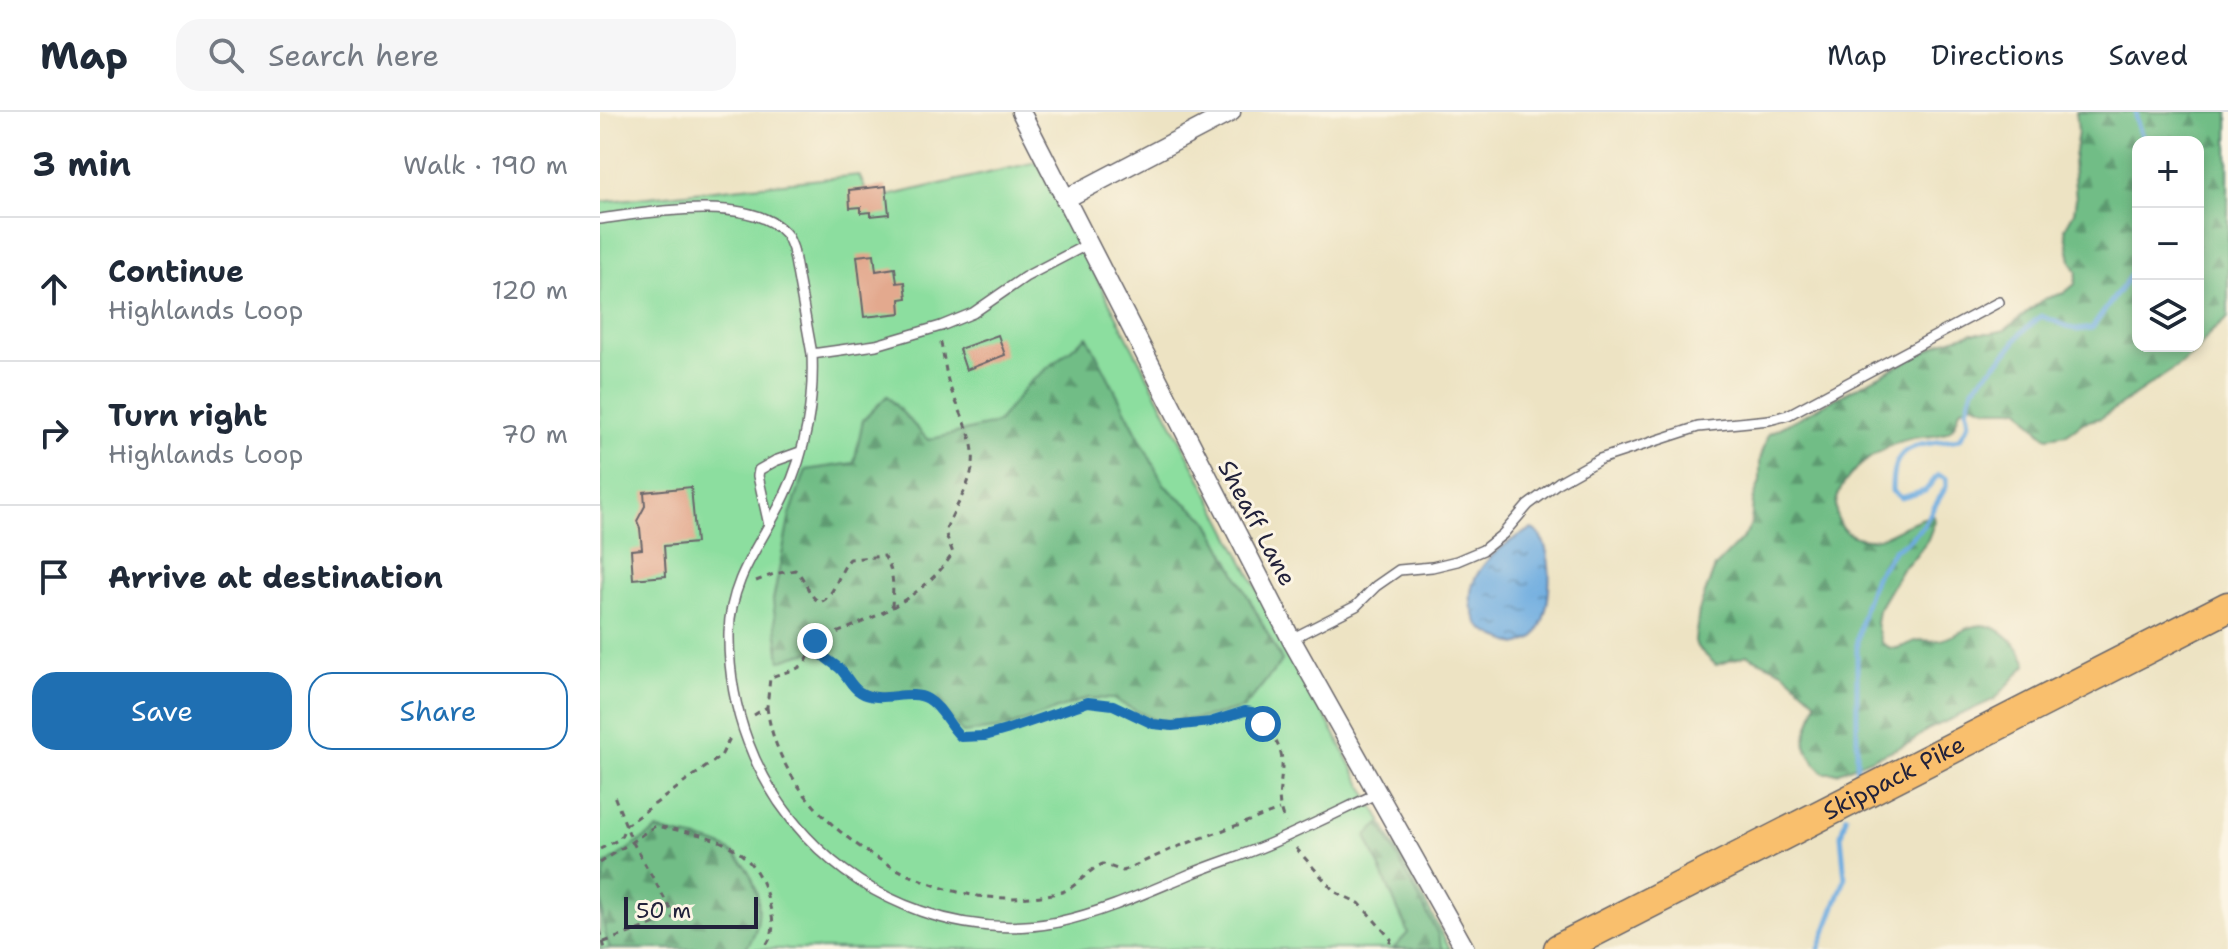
<!DOCTYPE html>
<html lang="en">
<head>
<meta charset="utf-8">
<style>
	body { margin:0; font-family:"Shantell Sans",sans-serif; background:#f6f6f7; color:#1f2937 }
	.controls { position:absolute; right:24px; top:24px; display:grid; overflow:hidden; border-radius:16px; box-shadow:0 4px 12px #0003 }
	.controls button { width:72px; height:72px; display:grid; place-items:center; padding:0; border:0; border-bottom:2px solid #e0e1e3; background:#fff; color:#1f2937; font:40px sans-serif }
	.scale { position:absolute; left:24px; bottom:20px; width:134px; box-sizing:border-box; padding-left:8px; border:4px solid #22223b; border-top:0; font-size:22px; line-height:28px; white-space:nowrap; color:#22223b; -webkit-text-stroke:6px #fcf5e5; paint-order:stroke }
	.stop { position:absolute; width:24px; height:24px; margin:-18px; border:6px solid #1f6fb2; border-radius:50%; background:#fff }
	.stop.end { background:#1f6fb2; border-color:#fff; box-shadow:0 2px 8px #0008 }
	.list { margin:0; padding:0; list-style:none }
	h2 { display:flex; justify-content:space-between; align-items:center; height:104px; margin:0; padding:0 32px; font-size:34px }
	h2 small { font-size:26px; font-weight:400; color:#747a83 }
	.list li { display:grid; grid-template-columns:52px 1fr auto; gap:24px; align-items:center; box-sizing:border-box; height:144px; padding:0 32px; border-top:2px solid #e0e1e3 }
	.list b { display:block; font-size:30px; white-space:nowrap }
	.list p { margin:0; font-size:26px; white-space:nowrap; color:#747a83 }
	.list em { font-size:26px; font-style:normal; color:#747a83 }
	.actions { display:flex; gap:16px; padding:24px 32px }
	.actions a { flex:1; padding:18px 0; border:2px solid #1f6fb2; border-radius:24px; text-align:center; font-size:28px; color:#1f6fb2 }
	.actions .main { background:#1f6fb2; color:#fff }
	.icon { flex:none; width:44px; height:44px; fill:none; stroke:currentColor; stroke-width:2; stroke-linecap:round; stroke-linejoin:round }
	.map { position:relative; flex:none; width:1628px; height:837px; overflow:hidden }
	header { display:flex; align-items:center; gap:48px; box-sizing:border-box; height:112px; padding:0 40px; background:#fff; border-bottom:2px solid #e0e1e3 }
	header strong { font-size:38px }
	nav { display:flex; gap:44px; margin-inline-start:auto; font-size:28px }
	.search { width:560px; height:72px; background:#f6f6f7; display:flex; align-items:center; gap:20px; box-sizing:border-box; padding:0 28px; border-radius:24px; color:#747a83; font-size:30px }
	main { display:flex }
	aside { flex:1; background:#fff }
	.map>svg:first-child { display:block }
	.green { fill:#8cde9f; stroke:#57806d; stroke-width:2 }
	.forest { fill:url(#forest-firs); stroke:#4a7060; stroke-width:2; fill-rule:evenodd }
	.water { fill:url(#water-ripples); stroke:#48678e; stroke-width:2 }
	.lines { fill:none; stroke-linecap:round; stroke-linejoin:round }
	.stream { stroke:#6dace0; stroke-width:5 }
	.building { fill:#e3a98e }
	.lane-casing { stroke:#69666b; stroke-width:12 }
	.street-casing { stroke:#69666b; stroke-width:21 }
	.primary-casing { stroke:#69666b; stroke-width:33 }
	.path { stroke:#69666b; stroke-width:3; stroke-dasharray:6 6; stroke-linecap:butt }
	.lane { stroke:#fff; stroke-width:9 }
	.street { stroke:#fff; stroke-width:18 }
	.primary { stroke:#f9bf6d; stroke-width:30 }
	.route { stroke:#1f6fb2; stroke-width:10 }
	.labels { text-anchor:middle; dominant-baseline:central; stroke-width:6; stroke-linejoin:round; paint-order:stroke }
	.street-label { font-size:24px; fill:#22223b; stroke:#fcf5e5 }
</style>
</head>
<body>
<header>
<strong>Map</strong>
<div class="search"><svg class="icon" aria-label="search" viewBox="0 0 24 24"><circle cx="10" cy="10" r="6"/><path d="M15 15l6 6"/></svg>Search here</div>
<nav><a>Map</a><a>Directions</a><a>Saved</a></nav>
</header>
<main>
<aside>
<h2>3 min<small>Walk · 190 m</small></h2>
<ul class="list">
<li><svg class="icon" aria-label="ahead" viewBox="0 0 24 24"><path d="M12 20V5M6 11l6-6 6 6"/></svg><div><b>Continue</b><p>Highlands Loop</p></div><em>120 m</em></li>
<li><svg class="icon" aria-label="right" viewBox="0 0 24 24"><path d="M7 20v-9h11M14 6l5 5-5 5"/></svg><div><b>Turn right</b><p>Highlands Loop</p></div><em>70 m</em></li>
<li><svg class="icon" aria-label="arrive" viewBox="0 0 24 24"><path d="M6 21V4h12l-3 4 3 4H6"/></svg><div><b>Arrive at destination</b></div></li>
</ul>
<div class="actions"><a class="main">Save</a><a>Share</a></div>
</aside>
<div class="map">
<svg width="1628" height="837" viewBox="0 0 1628 837">
	<defs>
		<pattern id="forest-firs" width="22" height="20" patternUnits="userSpaceOnUse" patternTransform="scale(2)"><rect width="22" height="20" fill="#71bd86"/><path d="M5 1l3.5 6h-7zM16 11l3.5 6h-7z" fill="#5c996f"/></pattern>
		<pattern id="water-ripples" width="26" height="14" patternUnits="userSpaceOnUse" patternTransform="scale(2)"><rect width="26" height="14" fill="#6dace0"/><path d="M2 4q2-2 4 0t4 0M15 11q2-2 4 0t4 0" fill="none" stroke="#598cb7"/></pattern>
	</defs>
	<rect width="100%" height="100%" fill="#fcf5e5"/>
	<filter id="ink" filterUnits="userSpaceOnUse"><feTurbulence type="fractalNoise" baseFrequency=".0125" numOctaves="2"/><feDisplacementMap in="SourceGraphic" scale="16" xChannelSelector="R" yChannelSelector="G"/><feConvolveMatrix kernelMatrix="1 2 1 2 8 2 1 2 1" color-interpolation-filters="sRGB"/></filter>
	<filter id="wash" filterUnits="userSpaceOnUse"><feTurbulence type="fractalNoise" baseFrequency=".006" numOctaves="4" result="noise"/><feDisplacementMap in="SourceGraphic" scale="32" xChannelSelector="R" yChannelSelector="G"/><feGaussianBlur stdDeviation="1.8" result="paint"/><feColorMatrix in="noise" values="0 0 0 0 0 0 0 0 0 0 0 0 0 0 0 0 0 1.4 0 .05"/><feComposite in="paint" operator="in"/></filter>
	<g filter="url(#wash)">
		<rect width="100%" height="100%" fill="#ede3c3"/>
		<path class="green" d="M437 50 677 515 850 837H0V90L259 63 270 88Z"/>
		<path class="forest" d="M1476 0H1628V206L1610 221 1597 239 1581 252 1501 306 1484 310 1467 322 1448 325 1442 322 1420 297H1389L1372 291 1360 297C1358 304 1356 314 1350 318 1337 327 1323 323 1309 327 1276 335 1222 374 1239 411 1245 423 1259 427 1270 427 1289 427 1311 406 1333 404L1335 409 1328 427 1316 444 1302 457 1278 498 1276 511 1281 530C1293 542 1303 534 1315 529 1322 527 1332 530 1340 528 1351 526 1359 520 1369 516 1395 505 1418 531 1427 552L1395 587 1327 618 1310 631 1237 661H1224C1192 628 1210 625 1216 589L1183 559 1147 543 1116 553 1097 535 1095 529 1099 498 1115 455 1144 425 1151 412 1153 389 1160 369V348L1168 322 1345 229 1372 221H1392L1405 218 1444 187 1464 181 1475 172 1477 160 1471 149 1465 116 1474 100 1476 87 1473 53 1478 19ZM1538 30H1598V234H1538Z
			M487 224 564 373 608 409 682 549 644 596 617 603 596 607 556 609 513 587 488 586 405 616 363 621C348 606 337 579 311 580 298 581 282 585 268 580 260 577 256 570 251 563 229 533 211 537 180 549L173 488 190 403 206 358 254 351 263 308 287 284 328 328 397 311 428 272Z
			M780 712 837 820 843 837H793L808 821 766 724Z
			M57 718C79 725 103 725 123 735 159 752 170 808 145 837H10C0 810 0 780 6 752Z"/>
		<path class="water" d="M932 417C958 429 952 506 934 525 930 529 923 531 917 533 905 528 887 523 879 513 875 508 874 502 872 496 863 460 904 430 932 417Z"/>
		<g class="lines">
			<path class="stream" d="M1536 0V7L1544 30
				M1253 674 1257 657V528L1265 493 1275 465 1294 438 1307 430 1323 414 1346 375V366L1338 363 1325 379 1301 386 1292 379C1291 327 1321 334 1360 327L1369 311 1367 297 1373 276 1408 239 1422 220 1441 204 1477 218 1492 216 1538 153
				M1219 837 1245 767 1241 723 1246 704"/>
		</g>
		<g id="blocks">
			<path class="building" d="M286 74 289 102 271 104V100L261 101V95L250 96 249 78Z
				M274 142 276 159 295 156 297 171 305 170 307 186 300 187 301 201 264 205 257 144Z
				M398 223 405 243 366 258 359 237Z
				M91 375 96 431 64 434 66 464 33 467 31 438 42 437 40 416 37 409 45 394 44 380Z"/>
		</g>
	</g>
	<g filter="url(#ink)">
		<use href="#blocks" fill-opacity="0" stroke="#69666b" stroke-width="2"/>
		<g class="lines">
			<defs>
				<path id="lane" d="M0 107C45 101 151 82 185 121 189 125 191 132 193 137L212 242
					M490 131 425 165 373 201 341 214 276 233 212 242C214 289 206 340 185 383 163 430 130 465 129 521 128 596 155 669 206 724 269 792 366 828 458 810 504 800 545 781 588 763 614 752 641 744 667 733 704 717 740 699 776 682
					M169 413 158 364 159 358 175 349 200 340
					M691 527 756 494 776 474 799 458 832 455 857 449 883 438 903 422 928 393 959 370 1000 347 1098 315 1169 308 1188 303 1399 190"/>
				<path id="street" d="M421 0 691 527 865 837
					M465 87 631 0"/>
				<g id="primary">
					<path id="s1" d="M959 837 1628 495"/>
				</g>
			</defs>
			<use href="#lane" class="lane-casing"/>
			<use href="#street" class="street-casing"/>
			<use href="#primary" class="primary-casing"/>
			<path class="path" d="M156 469 174 462 195 458C207 467 207 484 220 490 235 485 238 460 250 447L284 444C295 460 293 476 292 494
				M215 529C266 510 323 488 353 441L345 420C353 398 367 380 372 357 379 328 356 296 348 269 345 255 343 240 340 226
				M167 595C178 686 269 757 354 779 387 788 424 788 458 781 477 777 485 759 503 752L523 759 574 736 679 698
				M154 603 167 595 170 566C180 560 202 559 207 548 210 541 209 536 215 529 220 544 228 547 239 556 247 563 251 575 260 580 280 592 309 576 328 587 344 596 348 613 361 625 406 623 442 601 485 591 514 585 535 610 561 613 576 614 595 614 610 610 624 606 637 598 652 600 666 615 684 632 682 655 681 679 675 687 685 711
				M696 736 735 780 759 791 791 827 788 837
				M0 737 20 727 26 713 121 644 132 622
				M0 751 55 714C111 724 153 728 169 791 174 810 176 822 163 837
				M0 818 5 837
				M4 830 75 805 32 729 13 681"/>
			<use href="#lane" class="lane"/>
			<use href="#street" class="street"/>
			<use href="#primary" class="primary"/>
		</g>
	</g>
	<g class="lines" filter="url(#ink)">
		<path class="route" d="M215 529C219 544 228 547 239 556 247 563 251 575 260 580 280 593 309 576 328 587 343 596 348 613 361 625L385 624 406 618 488 590 513 593 553 612 572 614 610 610 645 599 652 600 663 612"/>
	</g>
	<g class="labels">
		<g class="street-label">
			<text transform="translate(657 411) rotate(62)">Sheaff Lane</text>
			<text stroke="none"><textPath href="#s1" startOffset="376">Skippack Pike</textPath></text>
		</g>
	</g>
</svg>
<div class="controls">
<button>+</button>
<button>−</button>
<button><svg class="icon" aria-label="layers" viewBox="0 0 24 24"><path d="M12 4l9 5-9 5-9-5zM3 14l9 5 9-5"/></svg></button>
</div>
<div class="scale">50 m</div>
<div class="stop" style="left:663px;top:612px"></div>
<div class="stop end" style="left:215px;top:529px"></div>
</div>
</main>
</body>
</html>
